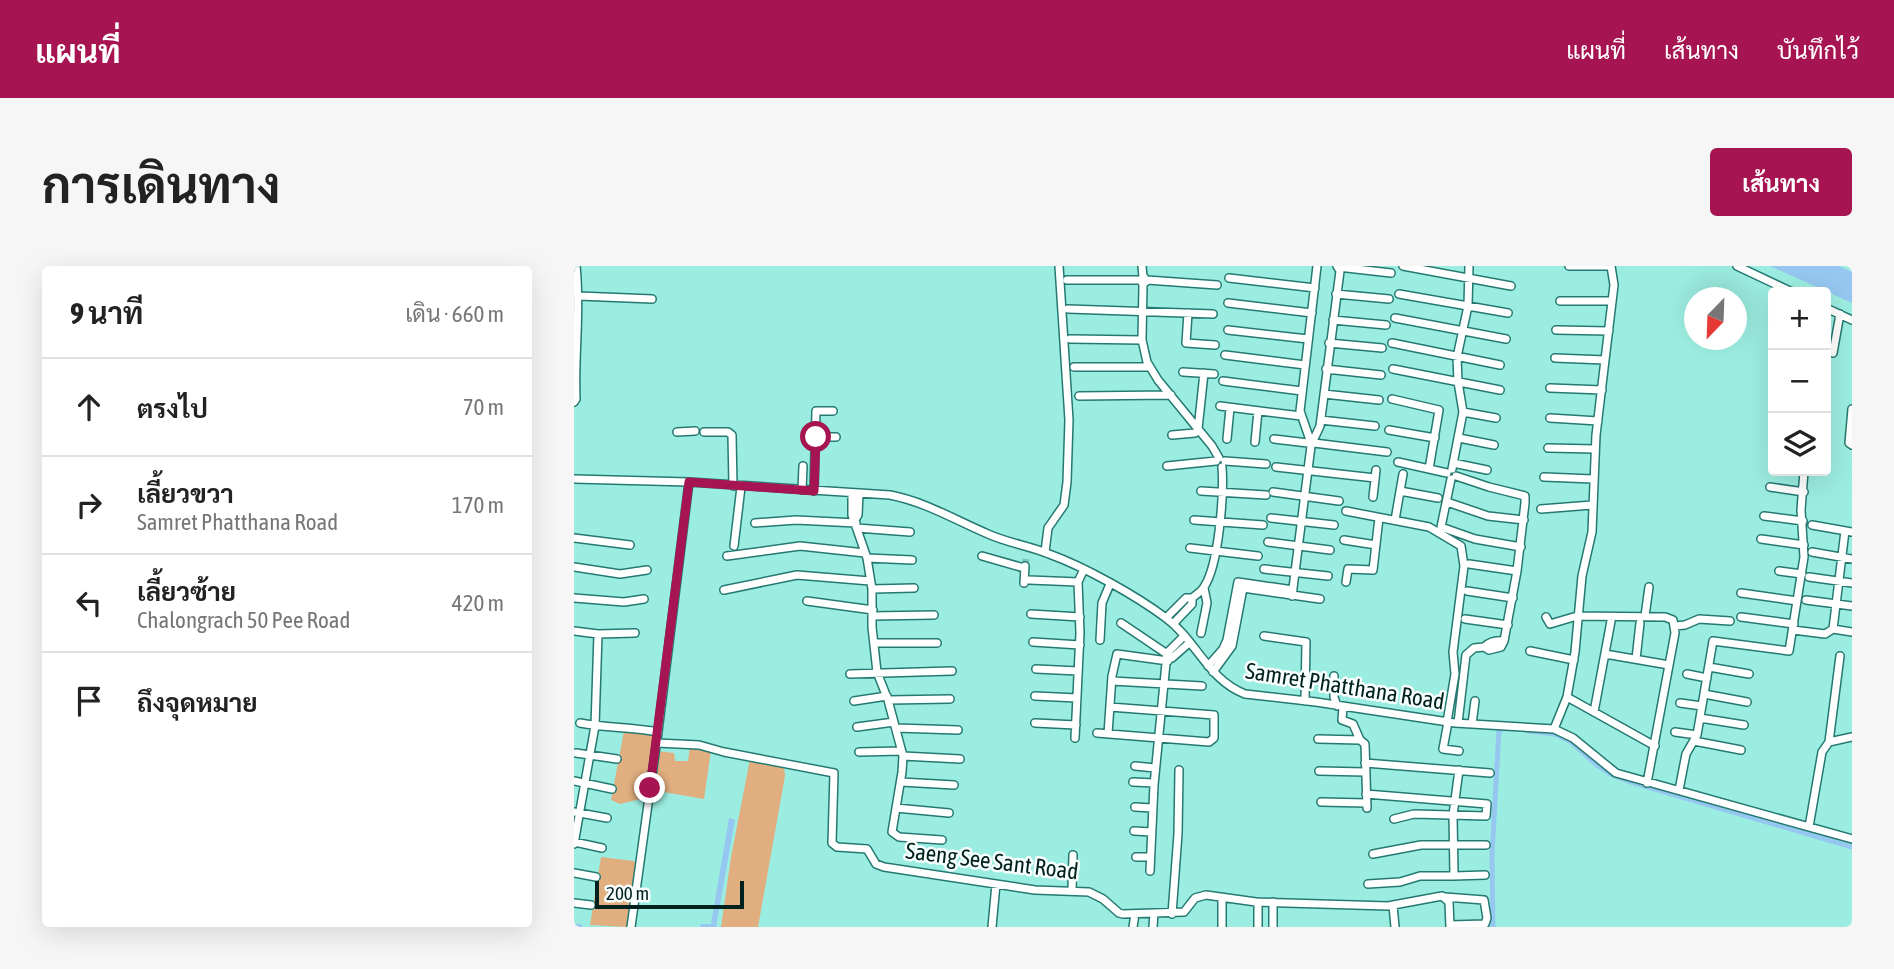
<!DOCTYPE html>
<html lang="th">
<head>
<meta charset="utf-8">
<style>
	body { margin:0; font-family:"Asap Condensed",Sarabun,sans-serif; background:#f6f6f6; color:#222 }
	.controls { position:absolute; right:21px; top:21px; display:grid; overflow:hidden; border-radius:7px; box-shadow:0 7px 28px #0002 }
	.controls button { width:63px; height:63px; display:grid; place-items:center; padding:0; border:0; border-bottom:2px solid #e0e0e0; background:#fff; color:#222; font:35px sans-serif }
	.compass { position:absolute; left:1110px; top:21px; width:63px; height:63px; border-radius:50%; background:#fff; box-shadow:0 7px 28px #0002; rotate:203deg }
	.scale { position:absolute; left:21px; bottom:18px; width:149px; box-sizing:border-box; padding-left:7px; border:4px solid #00211d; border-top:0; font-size:19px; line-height:24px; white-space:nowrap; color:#00211d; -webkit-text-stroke:5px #f7fefd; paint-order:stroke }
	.stop { position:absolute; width:21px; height:21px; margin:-16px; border:5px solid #a61451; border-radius:50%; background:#fff }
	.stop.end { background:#a61451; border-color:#fff; box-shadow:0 2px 7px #0008 }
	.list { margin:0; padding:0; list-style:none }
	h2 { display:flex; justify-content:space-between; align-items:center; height:91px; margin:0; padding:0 28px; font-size:30px }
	h2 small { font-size:23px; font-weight:400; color:#767676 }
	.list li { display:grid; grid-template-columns:46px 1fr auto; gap:21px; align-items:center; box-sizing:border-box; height:98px; padding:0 28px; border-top:2px solid #e0e0e0 }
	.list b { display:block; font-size:26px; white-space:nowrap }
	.list p { margin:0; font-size:23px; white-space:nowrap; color:#767676 }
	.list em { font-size:23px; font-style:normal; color:#767676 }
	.icon { flex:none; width:38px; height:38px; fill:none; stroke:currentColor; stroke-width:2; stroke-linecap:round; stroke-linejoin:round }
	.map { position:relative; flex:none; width:1278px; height:661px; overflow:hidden; border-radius:7px }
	header { display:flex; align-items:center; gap:42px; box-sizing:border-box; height:98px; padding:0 35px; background:#a61451; color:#fff }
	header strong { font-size:33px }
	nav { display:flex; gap:38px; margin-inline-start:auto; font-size:24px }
	.intro { display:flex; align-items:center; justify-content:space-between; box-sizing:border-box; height:168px; padding:0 42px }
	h1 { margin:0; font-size:49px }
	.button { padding:18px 32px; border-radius:7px; background:#a61451; color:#fff; font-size:24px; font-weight:700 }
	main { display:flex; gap:42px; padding:0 42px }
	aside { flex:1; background:#fff; border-radius:7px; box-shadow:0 7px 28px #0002 }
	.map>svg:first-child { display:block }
	.green { fill:#e1ae80 }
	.water { fill:#95c7f0 }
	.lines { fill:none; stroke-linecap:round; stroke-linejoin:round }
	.canal { stroke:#95c7f0; stroke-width:5 }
	.minor-tunnel { stroke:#7dc4ba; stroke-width:7; stroke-dasharray:7 3.5; stroke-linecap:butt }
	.minor-casing { stroke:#247a70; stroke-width:10 }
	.minor { stroke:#fff; stroke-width:7 }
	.route { stroke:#a61451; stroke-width:9 }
	.labels { text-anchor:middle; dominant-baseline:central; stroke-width:5; stroke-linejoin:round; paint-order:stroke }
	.street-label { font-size:23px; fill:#00211d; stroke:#f7fefd }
</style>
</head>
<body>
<header>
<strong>แผนที่</strong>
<nav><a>แผนที่</a><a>เส้นทาง</a><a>บันทึกไว้</a></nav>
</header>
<div class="intro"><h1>การเดินทาง</h1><a class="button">เส้นทาง</a></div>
<main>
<aside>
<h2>9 นาที<small>เดิน · 660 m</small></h2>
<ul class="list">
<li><svg class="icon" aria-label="ahead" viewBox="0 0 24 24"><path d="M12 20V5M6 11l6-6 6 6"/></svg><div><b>ตรงไป</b></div><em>70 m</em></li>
<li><svg class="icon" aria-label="right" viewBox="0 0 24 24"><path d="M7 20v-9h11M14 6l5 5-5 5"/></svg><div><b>เลี้ยวขวา</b><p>Samret Phatthana Road</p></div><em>170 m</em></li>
<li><svg class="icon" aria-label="left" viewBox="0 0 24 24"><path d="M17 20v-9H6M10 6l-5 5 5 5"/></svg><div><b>เลี้ยวซ้าย</b><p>Chalongrach 50 Pee Road</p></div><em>420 m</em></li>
<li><svg class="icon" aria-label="arrive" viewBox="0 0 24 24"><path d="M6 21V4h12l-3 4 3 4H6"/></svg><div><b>ถึงจุดหมาย</b></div></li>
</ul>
</aside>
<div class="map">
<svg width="1278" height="661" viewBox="0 0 1278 661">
	<rect width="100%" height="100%" fill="#9cede1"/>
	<path class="green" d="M50 465 80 468 71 532 46 538 37 534Z
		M116 480 137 485 130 533 78 524 84 485 100 487 101 495H114Z
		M176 493 210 501 211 510 184 661H147L157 591Z
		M27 591 60 595 62 598 53 661 16 659Z"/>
	<path class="water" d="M1196 0H1265L1278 6V37Z
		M155 552 161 554 142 661H126L127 658H137Z"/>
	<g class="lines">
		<path class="canal" d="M954 465 981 468 996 475 1023 499 1038 509 1057 516 1278 581
			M0 660 6 661
			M919 661 918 589 925 463H930"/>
		<path class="minor-tunnel" d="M451 300 452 293"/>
		<defs>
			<path id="minor" d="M568 0 569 11
				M829 0 937 20
				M995 0H1037
				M1163 0 1218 26
				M764 1 817 7
				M655 12 741 22
				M493 14H566
				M573 14 643 19
				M569 18 573 15 570 11 566 14 569 18 568 74 573 96 584 114 638 180 645 192
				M762 28 815 33
				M825 28 934 47
				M5 30 78 33
				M986 35H1038
				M654 37 738 47
				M1252 42 1278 54
				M494 43 639 48
				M614 47 612 77 641 79
				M821 52 932 73
				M759 54 812 59
				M654 64 734 73
				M982 64 1035 65
				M496 73 568 74
				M755 77 808 82
				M818 77 926 99
				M1259 87 1266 48
				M651 89 731 99
				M981 92 1031 94
				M500 101H576
				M752 103 807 109
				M819 103 926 124
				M609 106 640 108
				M649 115 728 125
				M976 122 1028 124
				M750 128 805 134
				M505 130 597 129
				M818 133 865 144 855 203
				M0 136 2 133C0 88 7 45 2 0
				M646 140 727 150
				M1278 143 1275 177 1278 179
				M889 146 922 152
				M976 152 1024 155
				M747 154 801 160
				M624 163 630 107
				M815 164 861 172
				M103 166 121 165
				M130 166H154L158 169 159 220
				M598 169 621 167 625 164
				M242 171H262
				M885 172 920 179
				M653 173 656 142
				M700 173 734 177
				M736 174 726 145 743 0
				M739 175 746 160 766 5 763 0
				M681 176 684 145
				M740 177 813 186
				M974 182 1021 183
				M651 195 692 198
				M824 196 873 207
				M879 197 913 204
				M593 200 642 195
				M702 201 801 212
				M878 203 889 146 884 116 883 91 894 40 895 0
				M882 210 915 221 951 230V237L943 305 930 375 927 381 915 384 910 381 900 382 892 389 884 457
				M970 211 1019 213
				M0 213 115 216 316 229C352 236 381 254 414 268 434 277 456 280 475 288 511 301 561 329 592 352 622 374 634 414 671 428L742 436 881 457 980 463 999 472 1042 507 1278 573
				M877 213 867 261 901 273 947 281
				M1196 221 1230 226
				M228 224 229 200
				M240 225 242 145H259
				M627 225 692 229
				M826 225 864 232
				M699 226 765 235
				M278 228V249L293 292 298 323V361L303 406 314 434 329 490 328 506 318 566 325 571 368 574
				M799 231 802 204
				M873 236 914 250 950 254
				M967 243 1018 239
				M772 245 855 261 887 280 890 300 879 386 881 408 873 456
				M1190 250 1229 255
				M697 252 760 259
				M281 254 284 249 285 228
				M620 254 689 259
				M821 254 829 208
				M181 257 222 254 282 257
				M1238 259 1278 266
				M283 262 336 266
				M0 272 56 279
				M1187 273 1230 279
				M770 274 802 279
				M694 276 756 284
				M160 280 167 221
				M616 282 684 290
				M471 286 474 262 490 239 493 216 495 154 485 0
				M1238 286 1278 293
				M153 290 226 280 291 287
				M408 290 450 302
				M293 292 338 294
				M895 298 943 305
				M0 301 46 308 73 304
				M690 303 754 310
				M1205 305 1228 308
				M1235 311 1278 317
				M455 314 504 316
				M772 316 774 303 799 304 805 252
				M450 317 451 300
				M298 323 340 322
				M150 324 223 309 296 315
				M893 325 939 332
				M1167 327 1223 335
				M718 330 737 180
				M0 332 50 336 70 333
				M1232 334 1278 340
				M233 335 299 344
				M457 348 506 351
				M298 350 360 349
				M1071 350 1075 321
				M972 351 976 358 1003 350 1091 351 1099 354 1101 367 1073 517
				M1167 351 1220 358
				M592 352 612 332H618C622 329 628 325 630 321 645 299 650 228 648 201
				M891 353 934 359
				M547 357 596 390
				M599 358 618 338V332
				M1101 360 1111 359 1125 353 1156 355
				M1259 363 1278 366
				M1219 364 1251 368 1259 363 1271 265
				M0 365 24 368 61 367
				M627 367 633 337 630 322
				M690 370 732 376 731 435
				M526 374 528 337 536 318
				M459 376 506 379
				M300 377H363
				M910 381C916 375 922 374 930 375
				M956 385 1000 394
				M1031 388 1095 399
				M594 392H598L615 377
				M1062 393 1066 357
				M634 400 649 383 653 374 664 316 719 324
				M1135 401 1175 408
				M462 403 504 405
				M639 406 658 380 669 322 746 333
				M276 408 378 405
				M1113 408 1133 412
				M760 410V431L763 440
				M538 415 628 420
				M1130 428 1173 436
				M461 430 503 432
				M993 431 1081 480
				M314 434 376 433
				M280 435 313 430
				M1106 437 1128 440
				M769 441 768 454 779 458 786 474 791 478 793 542
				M1020 446 1037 355
				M1126 452 1170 459
				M874 456 869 483 885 485
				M6 457C33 462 58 461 84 466
				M461 457 502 459
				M898 458 901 435
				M283 461 320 456
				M322 462 384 464
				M980 463 993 431 1001 386 1008 310 1018 266 1022 169 1040 19 1037 0
				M1101 466 1123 469
				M523 467 635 476 640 472V449L536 441
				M534 468 538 410 543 388 594 395
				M501 472 506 367 504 316 510 303
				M744 473 786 474
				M1120 475 1167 484
				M1255 476 1278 471
				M83 477 125 479 150 486 260 507 258 577 263 581 293 583 302 598 310 601 461 624 515 626 529 633 545 647 549 648 610 646 621 632 632 629 682 636 814 640 868 630 875 636 876 661
				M285 486 327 485
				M2 487 43 493
				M329 490 386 493
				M791 497 916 507
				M561 500 581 502
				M745 505 791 506
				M0 515 38 523
				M327 516 380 519
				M559 516 580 517
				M1105 524 1112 488 1123 469 1139 375 1215 385 1230 291 1227 244 1230 205
				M792 528 913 538 912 550 840 548 820 553
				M747 536 792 537
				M561 541 578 542
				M322 542 375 547
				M0 546 33 552
				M1235 561 1248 486 1255 476 1266 390
				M560 565 577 566
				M0 576 28 582
				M0 578 21 460 24 368
				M799 588 847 579H912
				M562 591H576
				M576 605 580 519 593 387 610 370
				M0 607 22 611
				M880 610 911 609
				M794 618 826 616 846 610H880L879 549 885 504
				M498 625 499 589
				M871 631 910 634 913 652 911 658 876 659
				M699 636V661
				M0 637 17 639
				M819 639 821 661
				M598 648 604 568 605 504
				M684 660V636
				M57 661 84 466 115 216
				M418 661 422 618
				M559 661 561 648
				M579 661 580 647
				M648 661V632"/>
		</defs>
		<use href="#minor" class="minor-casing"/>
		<use href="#minor" class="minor"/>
	</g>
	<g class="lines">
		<path class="route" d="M76 522 115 216 240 225 242 171"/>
	</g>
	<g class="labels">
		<g class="street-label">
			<text transform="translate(771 420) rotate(9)">Samret Phatthana Road</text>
			<text transform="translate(418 595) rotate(7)">Saeng See Sant Road</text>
		</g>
	</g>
</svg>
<div class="controls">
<button>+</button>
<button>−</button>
<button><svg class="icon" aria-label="layers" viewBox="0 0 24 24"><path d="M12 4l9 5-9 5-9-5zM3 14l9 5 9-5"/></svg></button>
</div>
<svg class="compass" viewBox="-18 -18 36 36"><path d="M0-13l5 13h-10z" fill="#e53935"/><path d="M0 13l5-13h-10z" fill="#767676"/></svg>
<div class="scale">200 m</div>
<div class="stop" style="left:242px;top:171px"></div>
<div class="stop end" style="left:76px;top:522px"></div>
</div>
</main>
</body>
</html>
